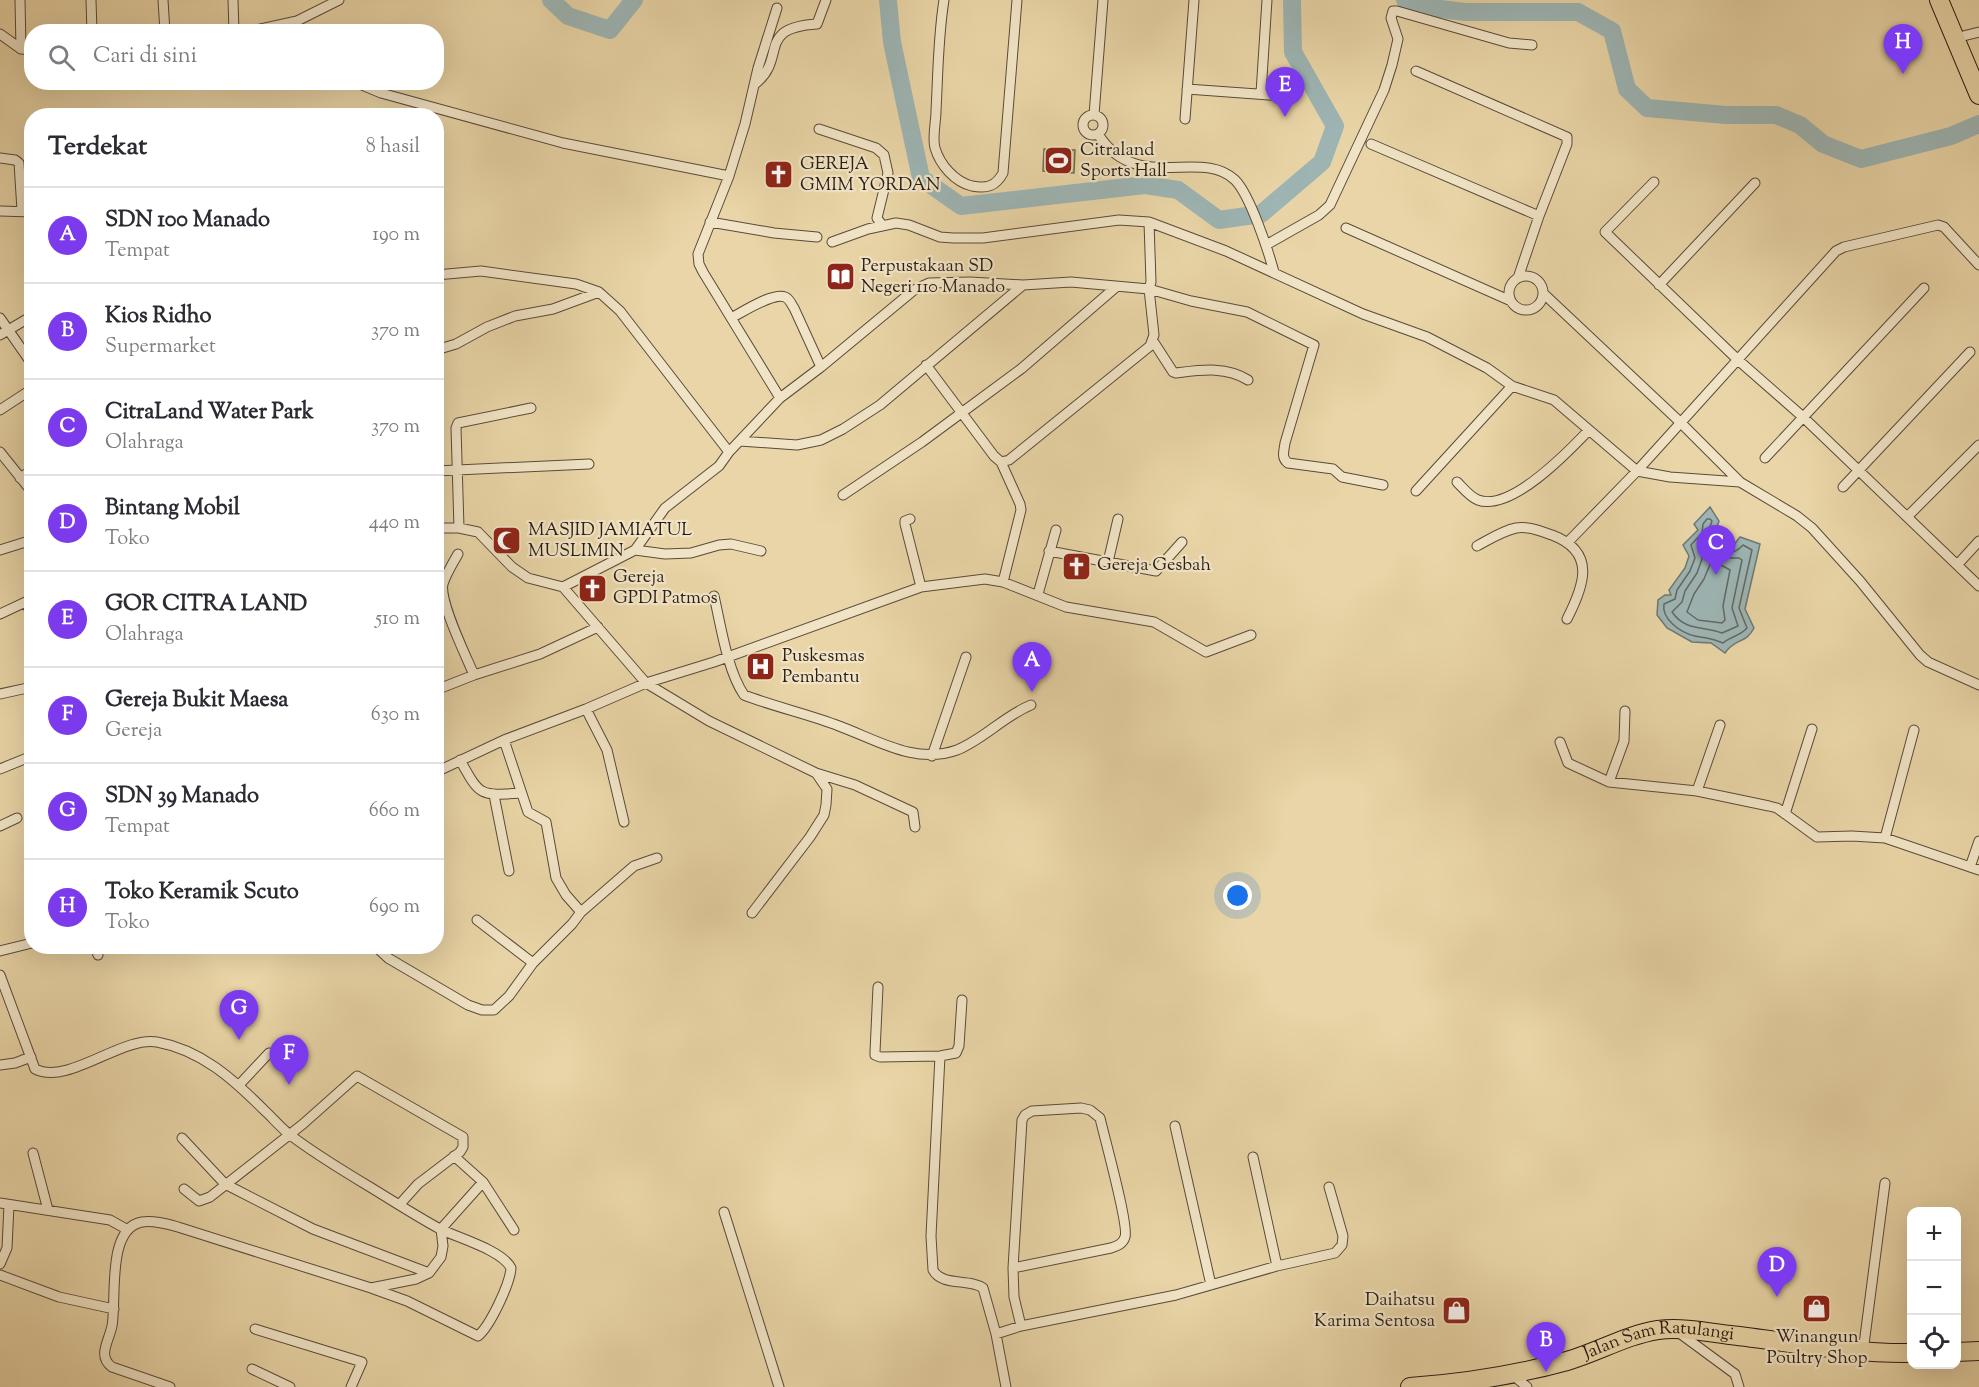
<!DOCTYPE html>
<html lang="id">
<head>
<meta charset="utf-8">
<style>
	body { margin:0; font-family:"Sorts Mill Goudy",serif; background:#f7f7f7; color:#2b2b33 }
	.controls { position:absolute; right:18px; bottom:18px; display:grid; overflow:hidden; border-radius:12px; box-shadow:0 6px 24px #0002 }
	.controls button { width:54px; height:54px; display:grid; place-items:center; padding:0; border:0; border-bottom:2px solid #e1e1e2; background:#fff; color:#2b2b33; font:30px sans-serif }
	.you { position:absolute; left:1238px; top:896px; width:21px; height:21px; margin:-15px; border:4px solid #fff; border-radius:50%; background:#1a73e8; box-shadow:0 0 0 9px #1a73e833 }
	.badge { display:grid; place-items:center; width:39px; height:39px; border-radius:50%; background:#7c3aed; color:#fff; font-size:20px; font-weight:700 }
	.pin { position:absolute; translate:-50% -50px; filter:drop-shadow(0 2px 3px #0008) }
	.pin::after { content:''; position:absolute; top:32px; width:21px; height:18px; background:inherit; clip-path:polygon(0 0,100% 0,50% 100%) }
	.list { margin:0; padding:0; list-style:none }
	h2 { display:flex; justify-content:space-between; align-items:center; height:78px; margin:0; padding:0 24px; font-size:26px }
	h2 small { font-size:20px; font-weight:400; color:#7c7c81 }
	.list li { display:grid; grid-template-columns:39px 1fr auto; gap:18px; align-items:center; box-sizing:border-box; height:96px; padding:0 24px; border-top:2px solid #e1e1e2 }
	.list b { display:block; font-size:22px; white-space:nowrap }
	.list p { margin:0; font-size:20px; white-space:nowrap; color:#7c7c81 }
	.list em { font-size:20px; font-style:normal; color:#7c7c81 }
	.icon { flex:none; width:33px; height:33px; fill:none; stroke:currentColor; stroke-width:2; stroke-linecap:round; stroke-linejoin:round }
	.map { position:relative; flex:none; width:1979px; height:1387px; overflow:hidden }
	.search { position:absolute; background:#fff; box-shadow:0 6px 24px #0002; left:24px; top:24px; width:420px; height:66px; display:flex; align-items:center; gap:15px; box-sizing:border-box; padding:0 21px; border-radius:24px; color:#7c7c81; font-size:22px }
	.panel { position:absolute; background:#fff; box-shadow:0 6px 24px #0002; left:24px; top:108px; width:420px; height:846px; border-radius:24px }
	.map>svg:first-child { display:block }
	.green { fill:#bbbc84; stroke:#726c4c; stroke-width:1.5 }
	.water { fill:#9db5b4; stroke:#6e7874; stroke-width:1.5 }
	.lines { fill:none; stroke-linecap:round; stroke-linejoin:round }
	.shore { stroke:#626964; stroke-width:1.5 }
	.river { stroke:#9db5b4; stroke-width:18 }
	.street-casing { stroke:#584b3a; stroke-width:11 }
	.highway-casing { stroke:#281d15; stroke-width:20 }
	.street { stroke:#f1e4c6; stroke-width:9 }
	.highway { stroke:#e9d5a7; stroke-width:18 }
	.labels { text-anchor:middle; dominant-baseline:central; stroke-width:4.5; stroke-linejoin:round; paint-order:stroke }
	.poi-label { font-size:18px; fill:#281d15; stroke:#f1e4c6; text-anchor:start }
	.street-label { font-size:18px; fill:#281d15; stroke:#f1e4c6 }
</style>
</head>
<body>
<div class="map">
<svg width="1979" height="1387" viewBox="0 0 1979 1387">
	<rect width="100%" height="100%" fill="#e9d5a7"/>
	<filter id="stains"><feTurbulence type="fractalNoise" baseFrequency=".00333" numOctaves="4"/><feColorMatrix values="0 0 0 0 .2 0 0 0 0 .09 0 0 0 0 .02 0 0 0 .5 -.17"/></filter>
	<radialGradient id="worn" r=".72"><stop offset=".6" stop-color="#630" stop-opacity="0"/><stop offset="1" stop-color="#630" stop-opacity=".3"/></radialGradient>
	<path class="green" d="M1044 149 1075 150 1074 173 1043 171Z"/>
	<path class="water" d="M1710 507 1719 521 1714 535 1733 546 1740 537 1760 544 1745 609 1754 628C1746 644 1735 638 1725 653L1711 643 1692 642 1667 628 1657 615 1658 600 1665 595H1671L1669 590 1685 568 1689 556 1683 545 1698 530 1694 524Z"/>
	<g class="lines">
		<path class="shore" d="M1707 519H1710L1712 521 1708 532C1710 540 1727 554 1735 551 1737 551 1742 546 1743 545L1752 550 1739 608 1747 628C1740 636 1730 637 1723 643 1709 637 1708 639 1695 636 1681 633 1661 619 1664 604L1675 599 1677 590 1690 571 1695 558 1691 545 1702 533 1703 524Z
			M1702 545H1705L1727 558H1739L1742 560 1732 608 1738 626 1722 633C1703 626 1685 631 1672 612L1682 602 1685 591 1697 573 1702 559Z
			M1714 561 1730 570 1723 606 1725 620 1722 623 1698 620 1687 612 1694 594 1704 579 1711 562Z"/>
		<path class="river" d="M551 0 568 16 610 30 634 0
			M888 0 892 42 921 178 961 206 1145 185 1178 190 1219 220 1261 214 1322 162 1335 126 1293 52 1292 0
			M1405 0 1409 5 1465 12H1578L1612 31 1627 89 1647 108 1726 115H1776L1800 125 1823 144 1861 159 1951 136 1979 124"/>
		<defs>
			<path id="street" d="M20 0 21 49
				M91 0 92 32
				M163 0 165 32
				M233 0 234 32
				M944 0C938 37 938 74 936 111 936 122 932 138 935 148 940 165 955 182 972 186 987 189 996 186 1003 173L1017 0
				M777 8 758 68 745 124 729 176 698 254 699 264 703 272 780 398
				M246 32 297 21 339 0
				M0 34 21 49 32 50
				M1955 38 1979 32
				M1416 71 1567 137V144L1539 216 1518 278
				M355 82 381 93 563 143 729 176
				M755 84C788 58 755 28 817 24L826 0
				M1187 89 1284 96
				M1261 93 1267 0
				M1094 115 1103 0
				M1083 125a10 10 0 1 1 20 0a10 10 0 1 1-20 0Z
				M1185 119 1194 0
				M819 129 876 148 884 155 888 173 877 218 882 225
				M1098 134C1136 195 1201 147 1235 180 1250 195 1268 250 1274 272
				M1371 144 1539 216
				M0 158 15 160 19 163 22 210
				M1654 182 1605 232 1738 360 1803 417 1979 586
				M0 211 32 212
				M710 222 774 233 817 237
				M1346 228 1511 301
				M832 242 868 229 896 223 909 225 940 237 953 238H983L1119 220 1149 222 1226 251 1363 314 1427 337 1487 368 1512 386 1554 400 1637 471 1670 477 1740 482
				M1266 245 1319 215 1330 205 1384 90 1392 65 1398 39 1391 18 1393 11H1397L1509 43 1532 45
				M436 275 481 271 576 284 599 292 620 311 729 452
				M1509 293a17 17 0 1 1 34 0a17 17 0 1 1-34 0Z
				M1659 285 1755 183
				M1543 293 1680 422 1740 482 1797 516 1812 528 1860 581 1920 655 1928 662 1979 685
				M0 318 32 364
				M731 318C743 312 773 292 785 297 790 299 791 304 794 308L821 367
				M0 335 32 316
				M1153 341 1173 372 1176 373C1201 370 1226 366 1248 380
				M436 350 456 344 487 327 515 316 553 309 599 292
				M926 365 994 456 1001 462 1009 460 1150 346 1154 335 1149 289 1151 282 1149 222
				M0 410 32 389
				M740 441 797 445 821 440 843 429 880 405 1023 285
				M0 452 32 492
				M1765 458 1924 288
				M1001 462 1020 504 1021 510 1003 582
				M436 471 589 464
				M20 478 32 470
				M1457 482C1463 488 1470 497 1478 500 1511 512 1568 452 1588 431
				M1843 487 1970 352
				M1416 491 1512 386
				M843 495 922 442 1021 369 1116 287
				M1907 517 1979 445
				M910 519 905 521V524L921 587
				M436 528H459L478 532 512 567 528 578 563 587 646 683 709 721 816 773 827 789 826 805 824 815 810 837 752 913
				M459 528 456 428 458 423 531 408
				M1567 543 1637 471 1836 251 1844 247 1938 225 1944 227 1979 265
				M1477 546C1490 539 1502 531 1516 528 1528 526 1540 531 1552 535 1597 552 1584 586 1567 619
				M0 550 32 540
				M635 550 665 554 691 553 719 545 731 544 761 551
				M1049 551 1156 571 1182 542
				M458 554C453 563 446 574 443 584 439 601 466 656 474 675
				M1108 562 1118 519
				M1958 564 1979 541
				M563 587 635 550 665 508 719 466 729 452 780 398 821 367 914 290 929 283 970 282 1023 285 1071 282 1149 289 1191 301 1247 312 1314 345 1285 443C1284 451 1281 458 1288 463L1333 469 1342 477 1383 485
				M1038 594 1056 530
				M714 596C721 626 727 670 744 695 775 707 808 714 839 726 877 740 915 765 957 750 984 739 1004 716 1031 705
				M26 602 32 616
				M0 614 32 599
				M436 690 474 675 540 654 598 627
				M0 694 32 687
				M586 709 607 750 624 822
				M504 740 528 812 546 822 556 878 566 895 581 912
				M1560 742 1568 763 1609 782 1697 791 1769 806 1777 808 1817 837 1852 836 1885 838 1979 870
				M932 756 966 657
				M460 760C480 796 479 796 521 793
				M0 769 32 756
				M436 772 504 740 586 709 646 683 714 662 921 587 985 579 1003 582 1066 607 1154 622 1206 652 1251 635
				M816 773 855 785 913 812 915 827
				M1609 782 1624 741 1625 711
				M1697 791 1720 725
				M494 795 509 871
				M1785 814 1812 729
				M0 826 17 818
				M1885 838 1914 730
				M1970 867 1979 841
				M477 920 533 963
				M95 946 98 955
				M375 946 388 958 468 1005 482 1010H494L509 996 533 963 572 924 581 912 634 866 657 858
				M0 951 32 943
				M0 975 35 1069C68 1086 121 1036 157 1042 201 1050 233 1079 263 1109 272 1117 280 1127 289 1134 312 1152 345 1172 370 1187 393 1201 416 1216 440 1229 458 1238 502 1250 511 1268 510 1284 490 1326 478 1336L407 1301 371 1288
				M878 987 875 1052V1055L880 1057 940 1056 956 1053 959 1046 962 1000
				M940 1056 931 1236 933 1270C942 1287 969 1278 983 1288L996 1334 1006 1387
				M0 1065 15 1063 31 1057
				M239 1085 269 1053
				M1175 1126 1211 1285
				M182 1138 225 1184 313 1229 429 1273
				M33 1153 48 1210
				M454 1156 483 1182 514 1230
				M1253 1157 1277 1266
				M184 1189 199 1201 210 1197 303 1124 357 1076 463 1137V1147L460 1152 418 1184 400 1204
				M0 1203 110 1220 128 1230
				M724 1212 779 1387
				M441 1229 483 1182
				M0 1264 7 1248 9 1205
				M1013 1268 1022 1120 1025 1115 1032 1111 1081 1108 1090 1110 1100 1118C1104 1136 1129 1225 1125 1237 1123 1244 1117 1246 1111 1248L1013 1268 1014 1297 1021 1326
				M0 1275 59 1297 114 1309
				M255 1329 362 1362 351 1387
				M1678 1332 1735 1374 1739 1387
				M996 1334 1021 1326 1176 1295 1277 1266 1335 1253 1342 1245 1343 1236 1329 1187
				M1863 1352 1885 1183
				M252 1369 290 1387
				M1513 1375 1527 1387
				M170 1387 112 1367C97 1356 109 1341 112 1326 117 1300 106 1228 142 1222 153 1220 167 1224 178 1227L371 1288 416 1279 429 1273 441 1257 443 1246 441 1229"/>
			<g id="highway">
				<path d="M1939 0 1979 95"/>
				<path d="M1956 1352 1979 1351"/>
				<path id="s1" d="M1410 1387C1464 1383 1516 1375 1567 1361 1598 1352 1626 1335 1658 1330 1681 1327 1707 1332 1730 1335 1791 1342 1850 1354 1912 1353"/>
			</g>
		</defs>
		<use href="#street" class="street-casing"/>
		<use href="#highway" class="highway-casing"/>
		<use href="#street" class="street"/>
		<use href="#highway" class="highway"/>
	</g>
	<defs>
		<symbol id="stadium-square" viewBox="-11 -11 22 22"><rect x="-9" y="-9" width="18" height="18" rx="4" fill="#8f2418" stroke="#f1e4c6"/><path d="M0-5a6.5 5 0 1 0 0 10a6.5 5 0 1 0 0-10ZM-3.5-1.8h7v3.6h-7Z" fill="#fff"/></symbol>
		<symbol id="church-square" viewBox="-11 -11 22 22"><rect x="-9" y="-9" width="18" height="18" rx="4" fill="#8f2418" stroke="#f1e4c6"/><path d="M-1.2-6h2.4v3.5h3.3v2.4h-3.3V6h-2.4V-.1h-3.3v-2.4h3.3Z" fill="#fff"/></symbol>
		<symbol id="library-square" viewBox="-11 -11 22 22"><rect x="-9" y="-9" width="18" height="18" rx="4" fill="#8f2418" stroke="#f1e4c6"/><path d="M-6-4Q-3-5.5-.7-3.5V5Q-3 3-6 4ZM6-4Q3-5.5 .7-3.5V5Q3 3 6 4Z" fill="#fff"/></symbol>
		<symbol id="mosque-square" viewBox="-11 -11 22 22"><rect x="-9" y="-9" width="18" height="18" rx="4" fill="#8f2418" stroke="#f1e4c6"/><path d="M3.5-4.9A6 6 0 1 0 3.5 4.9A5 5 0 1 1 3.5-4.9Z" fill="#fff"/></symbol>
		<symbol id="hospital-square" viewBox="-11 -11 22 22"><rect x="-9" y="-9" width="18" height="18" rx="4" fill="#8f2418" stroke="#f1e4c6"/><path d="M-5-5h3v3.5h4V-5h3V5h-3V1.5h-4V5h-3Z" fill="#fff"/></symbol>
		<symbol id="shop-square" viewBox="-11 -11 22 22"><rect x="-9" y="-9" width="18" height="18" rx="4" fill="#8f2418" stroke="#f1e4c6"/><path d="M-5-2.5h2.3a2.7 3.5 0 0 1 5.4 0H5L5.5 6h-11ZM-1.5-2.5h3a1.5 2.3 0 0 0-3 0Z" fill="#fff"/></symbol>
	</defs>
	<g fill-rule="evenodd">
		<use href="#stadium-square" x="1042" y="144" width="33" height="33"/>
		<use href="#church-square" x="762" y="158" width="33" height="33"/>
		<use href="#library-square" x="824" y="260" width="33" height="33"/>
		<use href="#mosque-square" x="490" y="524" width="33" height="33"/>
		<use href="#church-square" x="1060" y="550" width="33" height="33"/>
		<use href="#church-square" x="576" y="572" width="33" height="33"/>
		<use href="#hospital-square" x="744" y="650" width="33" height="33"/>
		<use href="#shop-square" x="1800" y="1292" width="33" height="33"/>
		<use href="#shop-square" x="1440" y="1294" width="33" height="33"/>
	</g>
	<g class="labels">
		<g class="poi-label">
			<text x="1080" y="151">Citraland<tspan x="1080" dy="21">Sports Hall</tspan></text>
			<text x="800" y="165">GEREJA<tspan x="800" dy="21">GMIM YORDAN</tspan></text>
			<text x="861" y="267">Perpustakaan SD<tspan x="861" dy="21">Negeri 110 Manado</tspan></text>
			<text x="528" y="531">MASJID JAMIATUL<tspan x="528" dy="21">MUSLIMIN</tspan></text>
			<text x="1097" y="566">Gereja Gesbah</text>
			<text x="613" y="578">Gereja<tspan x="613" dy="21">GPDI Patmos</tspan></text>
			<text x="782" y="657">Puskesmas<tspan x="782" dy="21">Pembantu</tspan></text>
			<text x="1435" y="1301" text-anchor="end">Daihatsu<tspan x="1435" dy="21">Karima Sentosa</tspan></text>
			<text x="1817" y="1338" text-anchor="middle">Winangun<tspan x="1817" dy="21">Poultry Shop</tspan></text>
		</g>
		<g class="street-label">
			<text stroke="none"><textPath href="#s1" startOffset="255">Jalan Sam Ratulangi</textPath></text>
		</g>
	</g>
	<rect width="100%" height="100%" filter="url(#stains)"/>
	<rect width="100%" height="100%" fill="url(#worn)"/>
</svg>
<div class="controls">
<button>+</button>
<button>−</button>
<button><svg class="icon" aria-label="locate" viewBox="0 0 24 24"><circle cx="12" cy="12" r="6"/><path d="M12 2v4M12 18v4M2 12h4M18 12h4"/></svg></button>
</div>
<div class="you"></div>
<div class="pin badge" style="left:1032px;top:692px">A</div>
<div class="pin badge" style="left:1546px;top:1372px">B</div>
<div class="pin badge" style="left:1716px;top:575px">C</div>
<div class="pin badge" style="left:1777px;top:1297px">D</div>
<div class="pin badge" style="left:1285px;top:117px">E</div>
<div class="pin badge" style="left:289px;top:1085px">F</div>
<div class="pin badge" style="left:239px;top:1040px">G</div>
<div class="pin badge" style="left:1903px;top:74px">H</div>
<div class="search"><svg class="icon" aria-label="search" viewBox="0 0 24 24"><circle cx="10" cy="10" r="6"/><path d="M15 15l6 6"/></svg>Cari di sini</div>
<section class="panel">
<h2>Terdekat<small>8 hasil</small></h2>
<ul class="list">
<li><span class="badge">A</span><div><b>SDN 100 Manado</b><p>Tempat</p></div><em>190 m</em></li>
<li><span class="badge">B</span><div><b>Kios Ridho</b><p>Supermarket</p></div><em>370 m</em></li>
<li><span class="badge">C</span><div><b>CitraLand Water Park</b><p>Olahraga</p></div><em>370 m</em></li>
<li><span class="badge">D</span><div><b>Bintang Mobil</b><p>Toko</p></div><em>440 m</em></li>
<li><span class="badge">E</span><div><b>GOR CITRA LAND</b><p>Olahraga</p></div><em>510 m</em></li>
<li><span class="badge">F</span><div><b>Gereja Bukit Maesa</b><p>Gereja</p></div><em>630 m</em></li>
<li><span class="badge">G</span><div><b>SDN 39 Manado</b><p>Tempat</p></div><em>660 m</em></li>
<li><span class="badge">H</span><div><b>Toko Keramik Scuto</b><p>Toko</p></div><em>690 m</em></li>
</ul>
</section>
</div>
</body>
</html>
